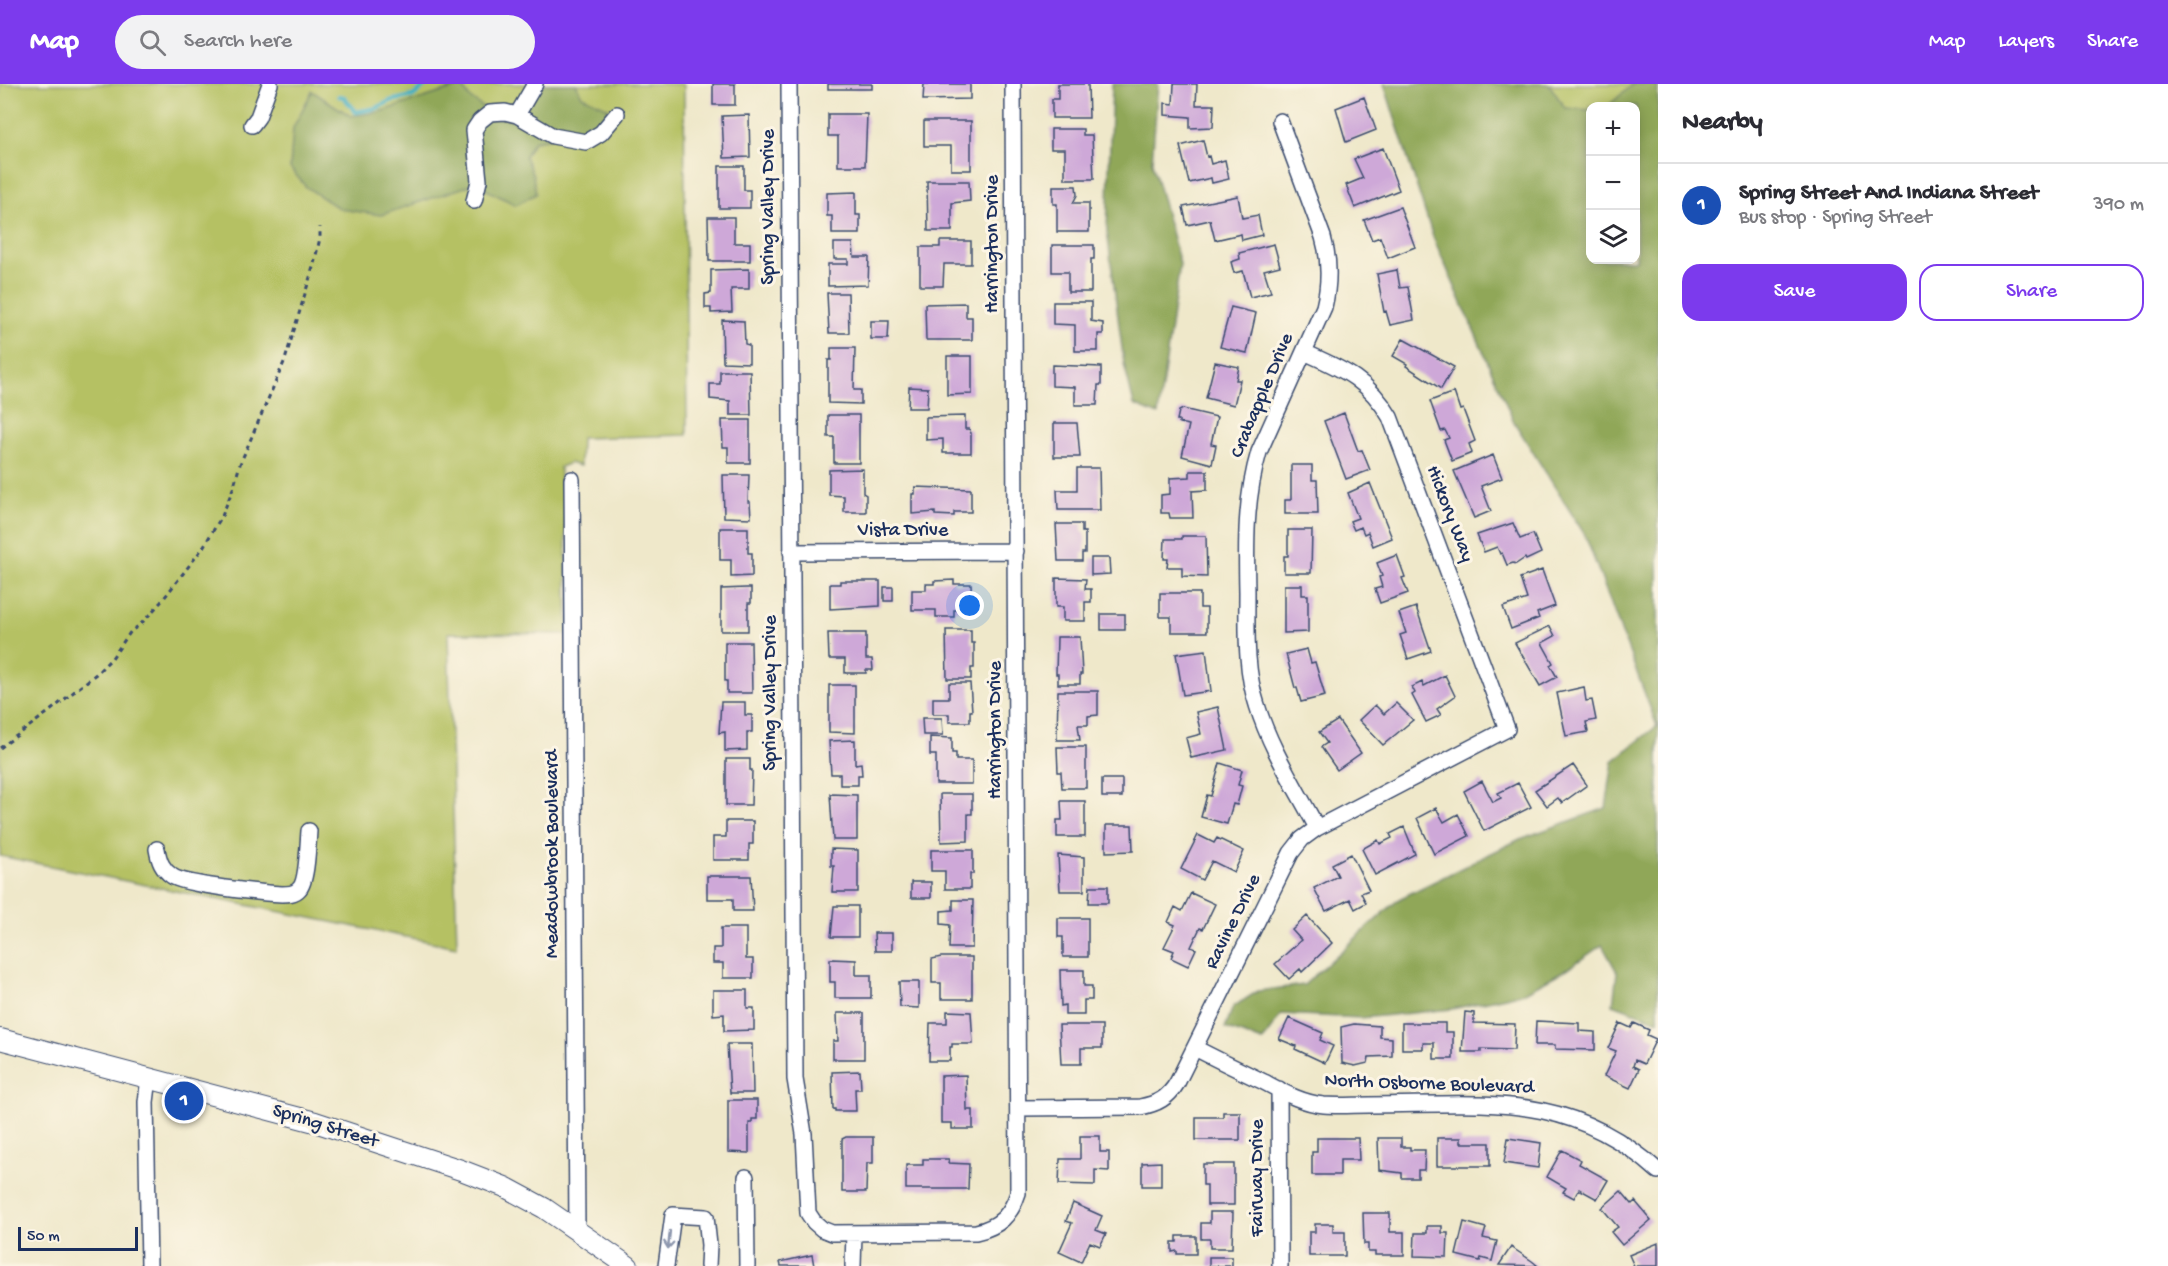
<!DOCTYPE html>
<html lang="en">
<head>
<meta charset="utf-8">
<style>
	body { margin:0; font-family:"Gochi Hand",sans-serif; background:#f2f2f3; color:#2b2b33 }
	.controls { position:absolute; right:18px; top:18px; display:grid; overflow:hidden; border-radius:12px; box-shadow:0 3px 15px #0003 }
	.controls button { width:54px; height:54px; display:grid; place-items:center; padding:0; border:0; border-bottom:2px solid #e1e1e2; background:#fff; color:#2b2b33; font:30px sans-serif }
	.scale { position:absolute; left:18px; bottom:15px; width:120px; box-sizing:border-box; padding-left:6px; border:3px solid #1b2f5e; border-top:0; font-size:16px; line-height:21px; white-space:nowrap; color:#1b2f5e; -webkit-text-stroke:4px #fcf5e5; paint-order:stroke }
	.you { position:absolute; left:970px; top:522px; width:21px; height:21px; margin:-15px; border:4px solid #fff; border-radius:50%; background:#1a73e8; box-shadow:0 0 0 9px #1a73e833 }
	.badge { display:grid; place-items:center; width:39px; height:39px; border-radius:50%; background:#7c3aed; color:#fff; font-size:20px; font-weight:700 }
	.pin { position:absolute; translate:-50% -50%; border:3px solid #fff; box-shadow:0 2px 6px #0006 }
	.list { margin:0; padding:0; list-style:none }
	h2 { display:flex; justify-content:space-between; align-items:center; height:78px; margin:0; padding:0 24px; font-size:26px }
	h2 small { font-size:20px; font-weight:400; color:#7c7c81 }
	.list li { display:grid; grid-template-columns:39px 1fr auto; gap:18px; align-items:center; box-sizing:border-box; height:84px; padding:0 24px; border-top:2px solid #e1e1e2 }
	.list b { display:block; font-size:22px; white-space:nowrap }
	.list p { margin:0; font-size:20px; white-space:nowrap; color:#7c7c81 }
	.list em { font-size:20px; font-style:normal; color:#7c7c81 }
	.actions { display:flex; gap:12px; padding:18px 24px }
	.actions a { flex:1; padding:14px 0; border:2px solid #7c3aed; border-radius:18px; text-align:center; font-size:21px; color:#7c3aed }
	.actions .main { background:#7c3aed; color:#fff }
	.icon { flex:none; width:33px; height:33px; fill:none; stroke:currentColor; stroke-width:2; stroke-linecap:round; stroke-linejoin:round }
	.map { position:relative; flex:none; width:1658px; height:1182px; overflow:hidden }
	header { display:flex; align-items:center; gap:36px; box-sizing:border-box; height:84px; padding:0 30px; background:#7c3aed; color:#fff }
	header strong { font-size:28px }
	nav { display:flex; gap:33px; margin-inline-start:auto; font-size:21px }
	.search { width:420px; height:54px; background:#f2f2f3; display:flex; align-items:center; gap:15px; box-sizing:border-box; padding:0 21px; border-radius:33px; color:#7c7c81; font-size:22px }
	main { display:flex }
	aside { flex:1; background:#fff }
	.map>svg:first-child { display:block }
	.green { fill:#b5c163; stroke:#687860; stroke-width:1.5 }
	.forest { fill:#90a759; stroke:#566b5c; stroke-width:1.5 }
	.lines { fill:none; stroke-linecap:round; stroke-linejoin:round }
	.stream { stroke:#43afc2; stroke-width:4.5 }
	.building { fill:#cea8d8 }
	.minor-casing { stroke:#3b4b6e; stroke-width:18 }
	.major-casing { stroke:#3b4b6e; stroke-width:22 }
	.path { stroke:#3b4b6e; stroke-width:3; stroke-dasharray:4.5 4.5; stroke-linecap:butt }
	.minor { stroke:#fff; stroke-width:15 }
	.major { stroke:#fff; stroke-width:20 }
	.oneway { stroke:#8d97ae }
	.labels { text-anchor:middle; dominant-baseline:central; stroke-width:6; stroke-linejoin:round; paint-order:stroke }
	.street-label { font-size:20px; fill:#1b2f5e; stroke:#fcf5e5 }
</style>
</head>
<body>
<header>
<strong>Map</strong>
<div class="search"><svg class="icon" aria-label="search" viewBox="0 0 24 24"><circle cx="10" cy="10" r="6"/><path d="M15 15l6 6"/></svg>Search here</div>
<nav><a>Map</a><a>Layers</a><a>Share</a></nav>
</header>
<main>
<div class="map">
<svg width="1658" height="1182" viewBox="0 0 1658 1182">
	<rect width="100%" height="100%" fill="#fcf5e5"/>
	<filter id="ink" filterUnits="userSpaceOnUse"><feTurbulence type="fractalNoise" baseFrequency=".0167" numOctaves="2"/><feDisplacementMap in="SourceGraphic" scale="12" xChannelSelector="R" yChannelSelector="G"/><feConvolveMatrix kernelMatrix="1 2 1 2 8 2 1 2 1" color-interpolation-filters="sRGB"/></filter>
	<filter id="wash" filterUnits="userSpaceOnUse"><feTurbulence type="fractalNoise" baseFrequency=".008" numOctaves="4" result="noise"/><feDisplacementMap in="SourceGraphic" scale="24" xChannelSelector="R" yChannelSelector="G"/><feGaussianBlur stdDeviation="1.35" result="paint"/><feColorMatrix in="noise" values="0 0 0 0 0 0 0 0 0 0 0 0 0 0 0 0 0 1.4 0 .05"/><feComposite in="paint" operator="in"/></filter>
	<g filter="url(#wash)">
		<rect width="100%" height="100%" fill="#efe8ca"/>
		<path class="green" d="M0 0H684L687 351 581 354 580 382 570 379 560 383V399L565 416 568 550 448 549 457 863 0 772Z
			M1514 0H1658L1636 22H1590V106Z"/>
		<path class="forest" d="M539 0H576L582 12 609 24 594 47 534 57 525 72 533 92 536 110 516 121 481 103 471 101 381 131 340 125 306 103 290 84 293 44 312 7 351 32 379 28 462 2 469 13 497 34 517 36Z
			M1112 0H1158L1152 78 1180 180 1158 331 1134 321 1124 280 1107 147Z
			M1384 0H1549L1565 24 1590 26V176H1636V22H1608L1633 0H1658V937L1613 920 1617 888 1602 861 1567 885 1523 909 1452 925 1361 934 1281 930 1263 957 1225 944 1233 923 1258 907 1304 901 1399 815 1520 755 1606 724 1613 677 1657 642 1585 451 1514 338 1433 153Z"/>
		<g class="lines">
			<path class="stream" d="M339 12 344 13 356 28 377 24 390 17 413 12 428 0"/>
		</g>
		<g id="blocks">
			<path class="building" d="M713 0H735V21H713Z
				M828 0H872V5H828Z
				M924 0H970V15L923 16Z
				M1058 0H1088L1089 34H1052V15H1058Z
				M1174 0H1197L1196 21H1214L1213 43 1190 44V33L1165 31V19L1173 20Z
				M1364 13 1376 46 1346 58 1336 24Z
				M828 30H867L865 82H838V52H828Z
				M749 31 750 73 724 74 722 32Z
				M924 37H971V86H951V62H924Z
				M1051 45H1083V51H1092L1094 95H1065V65H1051Z
				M1203 56 1207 73 1209 72 1211 80 1225 76 1229 95 1212 99 1211 94 1189 99 1180 62Z
				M1383 64 1399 106 1355 124 1346 101 1363 94 1354 75Z
				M719 82H744V106H750V124H719Z
				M927 97H969L970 117 952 119V147H928Z
				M1053 102H1076L1077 111 1073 119H1089V148H1057V120H1053Z
				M856 108V131H860V150H832V132H827V109Z
				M1238 112 1242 134 1258 131 1262 151 1242 156 1241 150 1215 156 1210 136 1187 141 1183 123Z
				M1400 123 1415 163 1388 174 1380 153 1372 156 1364 136Z
				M708 133H734V159H750V177H709Z
				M940 157H971V180H944L943 202H920V163H940Z
				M834 159H853L854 173H869L868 201 828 202V180H848V175H834Z
				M1274 160 1280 182 1264 186 1271 208 1250 213 1243 187 1234 189 1231 178 1240 175 1239 169Z
				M1052 161H1094V175H1091V208H1068V188H1052Z
				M749 185V205H731L732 228 711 229V224H705V210L711 209V186Z
				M1397 186 1400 204 1408 203 1414 236 1390 241 1386 227 1384 228 1377 190Z
				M827 209H848L849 249H829Z
				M1053 218H1091V237L1103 239V250H1098V267H1075V241L1053 240Z
				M966 219V233H972V256H926L925 220Z
				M1231 223 1256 229 1247 269 1220 263Z
				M722 236 744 237 745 260 749 261V279L723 278Z
				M871 237H889L888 255H871Z
				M1403 255 1454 283 1441 305 1406 282 1407 280 1393 272Z
				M831 264H855L854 306H861V320L828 319V276H831Z
				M947 272H972V310L947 311Z
				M1215 278 1239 283 1236 296H1240L1234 321 1206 314Z
				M1052 281 1101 283V301H1098L1097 321H1075V303L1052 302Z
				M720 287H750L751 331H730V317L710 315V300H720Z
				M909 303 928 304 927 324H908Z
				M1454 308 1460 326 1463 325 1475 357 1469 360 1472 369 1452 377 1444 356 1449 354 1445 346 1441 347 1430 317Z
				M1183 325 1217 333 1211 360 1216 361 1212 380 1182 372 1189 341 1179 339V336H1177L1179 327Z
				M1344 329 1358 367 1362 366 1370 386 1346 395 1324 337Z
				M828 331H859V379H834V353H828Z
				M965 332V345H969L971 349V369H943V355L926 356V333Z
				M722 336H750V379H728V363H723Z
				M1054 339H1077L1080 373H1054Z
				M1493 371 1502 394 1481 402 1491 427 1474 434 1454 387Z
				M1291 381H1312V396H1317L1318 430H1285V416H1291Z
				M1077 384H1099L1100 426H1058L1057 406H1077Z
				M863 385V409L866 411V428H844V412L829 411V386Z
				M1190 387H1207V406L1192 407 1193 434H1170L1169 429H1161V411L1170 410V394L1190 393Z
				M723 391H749L748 418H750L751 434 724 433Z
				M1370 399 1392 454 1373 462 1368 448 1364 450 1361 443 1354 446 1350 437 1358 434 1348 409Z
				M915 403 971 405V428H954V432L935 431V428L912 430V410H915Z
				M1513 439 1520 455 1533 450 1541 469 1526 476 1525 474 1516 480 1513 479 1507 481 1502 469 1500 470 1497 463 1484 468 1477 451Z
				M1056 440H1082V448H1085V469H1082V477H1058Z
				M720 444H748V469H752V492L731 493V476H720Z
				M1288 446H1312L1311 489H1284V472H1288Z
				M1182 452H1206L1207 493 1182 492V483H1167L1168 475H1164L1165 455H1182Z
				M1397 471 1405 493 1402 494 1408 509 1380 519 1375 505 1382 503 1379 493 1382 492 1377 479Z
				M1091 474H1109L1110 490 1091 491Z
				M1542 486 1555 522 1537 529 1539 534 1511 545 1503 523 1527 515 1520 494Z
				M1056 494 1086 495 1085 505H1091V518H1085V537H1063V523H1056Z
				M954 496V500H971L972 526H954V533H936V526H912V506H926V500H934V497Z
				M840 497H880V522L830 525V500H840Z
				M1284 501H1302V511H1308V548L1284 549Z
				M884 503H893V517H884Z
				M746 504H751V519H748V547H721V505Z
				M1160 509H1200V524H1207V548H1171V533H1160Z
				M1416 523 1431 567 1408 575 1400 551 1406 549 1399 529Z
				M1101 530H1125V546H1101Z
				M1550 542 1555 552 1542 559 1553 579 1550 581 1557 593 1540 602 1515 559Z
				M946 546H971V559H974V584H971V595H947Z
				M828 549H866V575H872L873 586H866V589H845V575H829Z
				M1057 553H1080L1082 590H1080V600H1058V590H1056Z
				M725 558H751L752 609H727V597H725Z
				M1307 565 1311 579 1315 578 1325 612 1301 618 1297 604H1295L1286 570Z
				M1206 566 1211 607 1183 611 1176 570Z
				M1445 591 1455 612 1437 625 1441 631 1426 638 1412 611 1415 609 1412 603 1422 598 1424 602Z
				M949 599H970L972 627H970V638H949V630H933V614H949Z
				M829 601H855V649L829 648Z
				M1584 603 1586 617 1592 616 1596 636 1586 638 1588 648 1566 652 1557 609Z
				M1058 607H1098V631L1088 632V641H1078L1080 656H1057Z
				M721 618H745V631H752V648H747V666L725 667V648L719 649Z
				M1396 619 1413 636 1383 661 1359 636 1375 621 1384 630Z
				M1218 623 1227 666 1191 674 1186 654 1201 650 1196 628Z
				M922 634H942L943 651H923Z
				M1338 636 1361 669 1337 686 1321 663 1327 659 1319 648Z
				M930 653 952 654V669H956V676H972V700H936V671H930Z
				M855 656V680L861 679 862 691H858V701H840V690H831L829 657Z
				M1057 663H1086V704H1062L1061 688H1058Z
				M726 675H750V686H752L751 721H726Z
				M1220 679 1242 686 1238 701 1242 702 1237 721 1233 720 1227 740 1201 733 1207 711 1211 712Z
				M1573 681 1587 701 1562 719 1558 714 1547 722 1535 706Z
				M1102 695H1122V713H1102Z
				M1482 697 1493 718 1501 714 1498 709 1518 699 1531 723 1484 747 1464 707Z
				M830 710 857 711V756H833Z
				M940 710H972V730H968V757L941 758Z
				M1061 717H1085V753H1057V736H1062Z
				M1436 724 1444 738 1458 730 1469 752 1434 770 1417 734Z
				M726 737H753V760H749V776H713V753H726Z
				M1106 741H1132L1133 767 1106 768Z
				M1404 743 1415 770 1375 791 1362 765 1378 756 1380 760 1392 754 1390 750Z
				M1198 751 1214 759 1217 754 1244 767 1234 788 1212 777 1202 796 1181 785Z
				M831 765 858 766V808H832L834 782H831Z
				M931 766H973V790H970V805H945V787H931Z
				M1351 770 1369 806 1361 809 1366 819 1355 825 1350 815 1326 827 1314 804 1338 792 1332 780Z
				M1058 771 1084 773V807H1060Z
				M707 792H751L753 827H733V815H707Z
				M911 798H931V814H911Z
				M1090 802H1108V819H1089Z
				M1191 809 1215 820 1203 845 1200 844 1191 863 1196 865 1188 882 1171 874 1174 867 1164 863 1175 841 1168 838 1175 823 1182 827Z
				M953 816H973L972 864H949L950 841 941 840V827L953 826Z
				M834 822H858V853H831Z
				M1307 832 1332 859 1302 888 1300 885 1289 895 1275 880 1301 856 1292 846Z
				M1058 834H1088V873H1063V853H1058Z
				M721 844H746V875H753V894H723V879H713V864H721Z
				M874 849H892V867H875Z
				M941 873H972V915H941V899H932V875Z
				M830 875 856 876V891H871V914H835V898H830Z
				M1060 886H1084V902H1092V916H1084V931H1065V921L1061 922Z
				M899 898H919V924L900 923Z
				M713 906H747V924H754V946L724 947V930L713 931Z
				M947 927 971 928 973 960H952V963H950V977H929L930 939H947Z
				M1465 928 1474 929V939L1515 940 1514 966 1481 965V968H1462Z
				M837 929H864V975H833V957H838Z
				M1289 934 1323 949 1320 956 1333 962 1325 979 1295 965 1296 962 1279 955Z
				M1536 937 1579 939V947L1595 948V966L1555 965V961H1535Z
				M1402 939H1445V948H1453V975H1434V959H1423V965H1402Z
				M1620 939 1631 944 1634 939 1649 946 1647 951 1656 955 1644 980 1635 976 1633 982 1639 985 1630 1004 1604 992 1616 967 1608 964Z
				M1354 940 1380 942V953L1392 954V972L1369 973 1368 979 1355 982 1342 979 1341 943Z
				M1059 941H1102V964H1081V980H1061Z
				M727 960H752L753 1009H730Z
				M860 987 861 1005H855L856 1027H835V1025H833L832 988Z
				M966 991 967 1026H973V1045H952V1039H941V992Z
				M728 1016H757V1035H752V1039H749V1069L728 1068Z
				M1223 1028H1240V1056H1196V1033H1223Z
				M1080 1052H1100V1068H1109V1087L1095 1086V1101L1059 1100 1060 1075H1080Z
				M846 1053H873V1079H867L866 1108H842V1055Z
				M1317 1054H1358L1359 1076H1340V1091H1312V1068H1317Z
				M1378 1054H1401V1063H1410V1066H1425L1424 1086H1418V1094H1402V1089L1379 1086Z
				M1437 1054H1461V1059H1490V1082H1437Z
				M1508 1054 1541 1059 1538 1084 1504 1079Z
				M1562 1066 1581 1076 1579 1080 1608 1096 1597 1115 1579 1105 1574 1114 1563 1108 1566 1104 1547 1093Z
				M923 1075H949L948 1079 969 1080 968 1105H906V1081H923Z
				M1161 1078V1102H1142V1079Z
				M1203 1080H1234V1121H1207V1101H1203Z
				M1621 1107 1632 1120 1635 1117 1651 1136 1622 1161 1611 1148 1618 1143 1602 1124Z
				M1073 1119 1102 1132 1096 1146 1106 1150 1100 1162 1090 1158 1081 1178 1059 1168 1072 1139 1066 1137Z
				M1210 1128H1233L1232 1164H1210V1155H1201V1139H1210Z
				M1363 1129H1390V1148H1404V1171H1375V1168H1368V1160H1364Z
				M1464 1138 1486 1144 1483 1154 1497 1157 1492 1177 1481 1174 1480 1177 1456 1171Z
				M1315 1140H1333V1148H1345V1172H1309V1148H1315Z
				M1427 1142H1442V1149H1448L1447 1173 1414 1172 1415 1149H1427Z
				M1177 1152H1196V1170H1177V1167L1172 1168V1158H1177Z
				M1658 1159V1182H1634L1629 1171Z
				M1511 1163 1532 1177 1538 1182 1499 1181Z
				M812 1171 814 1182H781L780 1178Z
				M1209 1173H1232V1182H1209Z"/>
		</g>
	</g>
	<g filter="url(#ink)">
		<use href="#blocks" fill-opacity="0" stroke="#3b4b6e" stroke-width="1.5"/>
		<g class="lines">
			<defs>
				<path id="minor" d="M789 0 795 995 804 1050 808 1129 814 1138 822 1145 832 1149 976 1148C999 1143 1011 1131 1018 1109L1013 0
					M517 31 535 0
					M1280 37 1323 153C1330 177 1330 198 1324 223L1259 368C1245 415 1246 460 1247 508 1247 546 1245 585 1257 621 1270 664 1296 704 1317 744
					M252 41 258 33 270 0
					M474 117 479 97 474 46 480 37 490 29 505 28 517 31 553 52 586 58 601 49 617 30
					M572 395 577 1146
					M791 468 1016 467
					M157 765C159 777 162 785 172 792 184 801 263 809 282 810 287 810 295 810 299 805 307 798 308 759 309 747
					M1195 964C1218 976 1241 987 1264 998 1283 1008 1302 1019 1324 1021 1339 1022 1354 1021 1369 1021 1481 1021 1568 1005 1658 1087
					M1279 1005 1280 1182
					M1018 1024 1140 1023C1157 1020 1168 1014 1177 999L1291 769 1302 755 1317 744 1507 645 1390 333C1368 295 1342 285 1304 268
					M746 1093 747 1182
					M149 1182 146 1018 149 994
					M666 1182 673 1131 706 1133 709 1161 708 1182
					M853 1182 854 1149"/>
				<path id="major" d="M0 955 315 1038 461 1086 505 1103 544 1124 628 1182"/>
			</defs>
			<use href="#minor" class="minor-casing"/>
			<use href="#major" class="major-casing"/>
			<path class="path" d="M0 664 50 627 96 590 112 574 131 547 140 541 161 518 202 465 222 432 234 402 240 380 285 276 314 180 320 154V143"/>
			<use href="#minor" class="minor"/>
			<use href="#major" class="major"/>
		</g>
		<defs><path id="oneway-shaft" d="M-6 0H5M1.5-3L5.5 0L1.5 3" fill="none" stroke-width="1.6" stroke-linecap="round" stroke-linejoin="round" transform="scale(1.5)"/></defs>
		<use class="oneway" href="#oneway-shaft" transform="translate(669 1156) rotate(96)"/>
	</g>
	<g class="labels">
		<g class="street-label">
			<text transform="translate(769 123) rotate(-90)">Spring Valley Drive</text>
			<text transform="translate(993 160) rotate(-90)">Harrington Drive</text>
			<text transform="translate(1263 312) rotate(-67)">Crabapple Drive</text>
			<text transform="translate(1449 430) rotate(69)">Hickory Way</text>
			<text x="903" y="447">Vista Drive</text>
			<text transform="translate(771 609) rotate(-90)">Spring Valley Drive</text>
			<text transform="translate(996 646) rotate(-90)">Harrington Drive</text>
			<text transform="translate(553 770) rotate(-90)">Meadowbrook Boulevard</text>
			<text transform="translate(1234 838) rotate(-64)">Ravine Drive</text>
			<text transform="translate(1429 1001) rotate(2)">North Osborne Boulevard</text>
			<text transform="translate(325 1043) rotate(17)">Spring Street</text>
			<text transform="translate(1258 1094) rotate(-90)">Fairway Drive</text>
		</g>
	</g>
</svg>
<div class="controls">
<button>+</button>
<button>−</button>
<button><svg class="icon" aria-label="layers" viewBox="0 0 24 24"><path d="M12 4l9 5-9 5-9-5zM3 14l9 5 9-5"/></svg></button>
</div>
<div class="scale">50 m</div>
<div class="you"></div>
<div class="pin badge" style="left:184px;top:1017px;background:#1a4fb4">1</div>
</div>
<aside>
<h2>Nearby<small></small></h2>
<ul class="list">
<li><span class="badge" style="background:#1a4fb4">1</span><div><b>Spring Street And Indiana Street</b><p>Bus stop · Spring Street</p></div><em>390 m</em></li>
</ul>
<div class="actions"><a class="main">Save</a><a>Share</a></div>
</aside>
</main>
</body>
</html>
